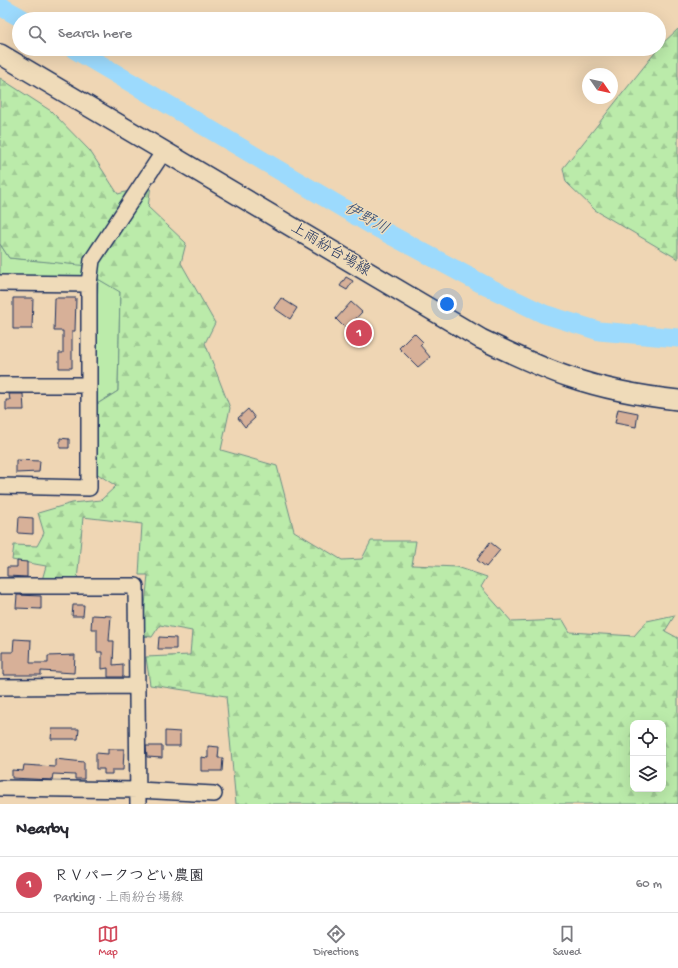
<!DOCTYPE html>
<html lang="en">
<head>
<meta charset="utf-8">
<style>
	body { margin:0; font-family:"Gochi Hand","Klee One",sans-serif; background:#f7f7f7; color:#2b2b33 }
	.controls { position:absolute; right:12px; bottom:12px; display:grid; overflow:hidden; border-radius:8px; box-shadow:0 4px 16px #0002 }
	.controls button { width:36px; height:36px; display:grid; place-items:center; padding:0; border:0; border-bottom:1px solid #e1e1e2; background:#fff; color:#2b2b33; font:20px sans-serif }
	.compass { position:absolute; left:582px; top:68px; width:36px; height:36px; border-radius:50%; background:#fff; box-shadow:0 4px 16px #0002; rotate:124deg }
	.you { position:absolute; left:447px; top:304px; width:14px; height:14px; margin:-10px; border:3px solid #fff; border-radius:50%; background:#1a73e8; box-shadow:0 0 0 6px #1a73e833 }
	.badge { display:grid; place-items:center; width:26px; height:26px; border-radius:50%; background:#d1495b; color:#fff; font-size:13px; font-weight:700 }
	.pin { position:absolute; translate:-50% -50%; border:2px solid #fff; box-shadow:0 1px 4px #0006 }
	.list { margin:0; padding:0; list-style:none }
	h2 { display:flex; justify-content:space-between; align-items:center; height:52px; margin:0; padding:0 16px; font-size:17px }
	h2 small { font-size:13px; font-weight:400; color:#7c7c81 }
	.list li { display:grid; grid-template-columns:26px 1fr auto; gap:12px; align-items:center; box-sizing:border-box; height:56px; padding:0 16px; border-top:1px solid #e1e1e2 }
	.list b { display:block; font-size:15px; white-space:nowrap }
	.list p { margin:0; font-size:13px; white-space:nowrap; color:#7c7c81 }
	.list em { font-size:13px; font-style:normal; color:#7c7c81 }
	.icon { flex:none; width:22px; height:22px; fill:none; stroke:currentColor; stroke-width:2; stroke-linecap:round; stroke-linejoin:round }
	.map { position:relative; flex:none; width:678px; height:804px; overflow:hidden }
	.search { position:absolute; background:#fff; box-shadow:0 4px 16px #0002; left:12px; right:12px; top:12px; height:44px; display:flex; align-items:center; gap:10px; box-sizing:border-box; padding:0 14px; border-radius:22px; color:#7c7c81; font-size:15px }
	.sheet { height:108px; background:#fff }
	nav { display:flex; justify-content:space-around; align-items:center; box-sizing:border-box; height:56px; border-top:1px solid #e1e1e2; background:#fff; font-size:11px; color:#7c7c81 }
	nav a { display:grid; justify-items:center; gap:2px }
	nav .on { color:#d1495b }
	.map>svg:first-child { display:block }
	.green { fill:#bbebaa; stroke:#6b8d84 }
	.forest { fill:url(#forest-firs); stroke:#6b8d84; fill-rule:evenodd }
	.lines { fill:none; stroke-linecap:round; stroke-linejoin:round }
	.river { stroke:#9cdafd; stroke-width:19 }
	.building { fill:#d7b098; stroke:#1b2f5e }
	.minor-casing { stroke:#1b2f5e; stroke-width:18 }
	.major-casing { stroke:#1b2f5e; stroke-width:22 }
	.minor { stroke:#efdbb9; stroke-width:15 }
	.major { stroke:#efdbb9; stroke-width:19 }
	.labels { text-anchor:middle; dominant-baseline:central; stroke-width:3; stroke-linejoin:round; paint-order:stroke }
	.street-label { font-size:15px; fill:#1b2f5e; stroke:#efdbb9 }
	.water-label { font-size:16px; font-style:italic; fill:#2e4976; stroke:#efdbb9 }
</style>
</head>
<body>
<div class="map">
<svg width="678" height="804" viewBox="0 0 678 804">
	<defs>
		<pattern id="forest-firs" width="22" height="20" patternUnits="userSpaceOnUse"><rect width="22" height="20" fill="#bbebaa"/><path d="M5 1l3.5 6h-7zM16 11l3.5 6h-7z" fill="#a0ca95"/></pattern>
	</defs>
	<rect width="100%" height="100%" fill="#efd6b4"/>
	<filter id="ink" filterUnits="userSpaceOnUse"><feTurbulence type="fractalNoise" baseFrequency=".025" numOctaves="2"/><feDisplacementMap in="SourceGraphic" scale="8" xChannelSelector="R" yChannelSelector="G"/><feConvolveMatrix kernelMatrix="1 2 1 2 8 2 1 2 1" color-interpolation-filters="sRGB"/></filter>
	<g filter="url(#ink)">
		<path class="green" d="M0 244 9 258 85 265V279L0 277Z
			M98 279 120 291 118 391 94 406Z"/>
		<path class="forest" d="M678 29V259L595 210 566 182 563 168 662 44Z
			M0 78 51 111 90 151 118 194 151 185 148 207 186 243 181 263 215 323 205 343 230 408 221 450 277 466 294 531 342 560 362 559 371 541H416L412 565 457 567 487 577 481 587 512 622 563 620 570 632 634 636 647 621 675 615 665 631 678 638V804H236L226 696 150 685 146 657 190 655 192 631 160 625 152 637 142 636 148 575H139L142 524 83 517 77 581 42 580 46 566 12 560 14 545 37 546 44 533 38 513 72 503 101 500 116 486 93 471 94 406 118 391 120 292 98 279V267L9 258 0 244ZM633 723H663V789H633Z"/>
		<g class="lines">
			<path class="river" d="M0 6 23 19
				M74 49 370 224 488 287 544 314 599 331 678 338"/>
		</g>
		<path class="building" d="M346 277 353 281 347 290 340 286Z
			M13 298H33L32 329H13Z
			M55 298H76L75 331H72V368H59V353H63V331H54Z
			M281 298 297 308 290 319 274 308Z
			M351 302 362 312 346 329 336 319Z
			M414 333 423 342 420 345 430 357 418 367 399 348Z
			M9 394H23L24 410H6V400H10Z
			M248 409 255 418 245 427 238 418Z
			M618 409 638 413 636 427 615 423Z
			M60 438 69 439V448H60Z
			M16 460 40 461 39 472 16 473Z
			M19 517 33 518V534L18 533Z
			M490 542 500 550 486 567 477 560Z
			M17 561 27 562V577L7 576V567H17Z
			M17 595 41 596V609L16 608Z
			M73 605H84L83 616H72Z
			M92 615 111 616 109 641H114L113 665 123 664V677H108V668L102 669V652H97V629H91Z
			M159 637 176 638V649H158Z
			M14 639 31 640 30 663H48V656L75 655 74 673 41 671V675H3V652H13Z
			M52 729H79L78 739H51Z
			M165 731 180 732V746H165Z
			M146 746H162V758L147 757Z
			M208 746 219 747 218 758H223L222 771H201V757L208 758Z
			M108 749H124L123 770H112V774H104V769H96V753L108 754Z
			M55 759 84 762V779H75V775L53 774 52 780 12 778V770L23 771 24 765 55 767Z"/>
		<g class="lines">
			<defs>
				<path id="minor" d="M0 283 89 284
					M0 385H89
					M0 486 89 488V284L92 260 164 151
					M0 586H136L138 804
					M0 687 137 686
					M0 788 138 790 214 794"/>
				<path id="major" d="M0 54 481 339C510 353 539 367 569 377 604 389 642 396 678 400"/>
			</defs>
			<use href="#minor" class="minor-casing"/>
			<use href="#major" class="major-casing"/>
			<use href="#minor" class="minor"/>
			<use href="#major" class="major"/>
		</g>
	</g>
	<g class="labels">
		<g class="street-label">
			<text transform="translate(330 250) rotate(31)">上雨紛台場線</text>
		</g>
		<g class="water-label">
			<text transform="translate(366 220) rotate(29)">伊野川</text>
		</g>
	</g>
</svg>
<div class="controls">
<button><svg class="icon" aria-label="locate" viewBox="0 0 24 24"><circle cx="12" cy="12" r="6"/><path d="M12 2v4M12 18v4M2 12h4M18 12h4"/></svg></button>
<button><svg class="icon" aria-label="layers" viewBox="0 0 24 24"><path d="M12 4l9 5-9 5-9-5zM3 14l9 5 9-5"/></svg></button>
</div>
<svg class="compass" viewBox="-18 -18 36 36"><path d="M0-13l5 13h-10z" fill="#e53935"/><path d="M0 13l5-13h-10z" fill="#7c7c81"/></svg>
<div class="you"></div>
<div class="pin badge" style="left:359px;top:333px">1</div>
<div class="search"><svg class="icon" aria-label="search" viewBox="0 0 24 24"><circle cx="10" cy="10" r="6"/><path d="M15 15l6 6"/></svg>Search here</div>
</div>
<section class="sheet">
<h2>Nearby<small></small></h2>
<ul class="list">
<li><span class="badge">1</span><div><b>ＲＶパークつどい農園</b><p>Parking · 上雨紛台場線</p></div><em>60 m</em></li>
</ul>
</section>
<nav>
<a class="on"><svg class="icon" aria-label="map" viewBox="0 0 24 24"><path d="M3 6l6-2 6 2 6-2v14l-6 2-6-2-6 2zM9 4v14M15 6v14"/></svg>Map</a>
<a><svg class="icon" aria-label="directions" viewBox="0 0 24 24"><path d="M12 3l9 9-9 9-9-9zM9 14v-3h6M13 9l2 2-2 2"/></svg>Directions</a>
<a><svg class="icon" aria-label="saved" viewBox="0 0 24 24"><path d="M7 4h10v16l-5-4-5 4z"/></svg>Saved</a>
</nav>
</body>
</html>
